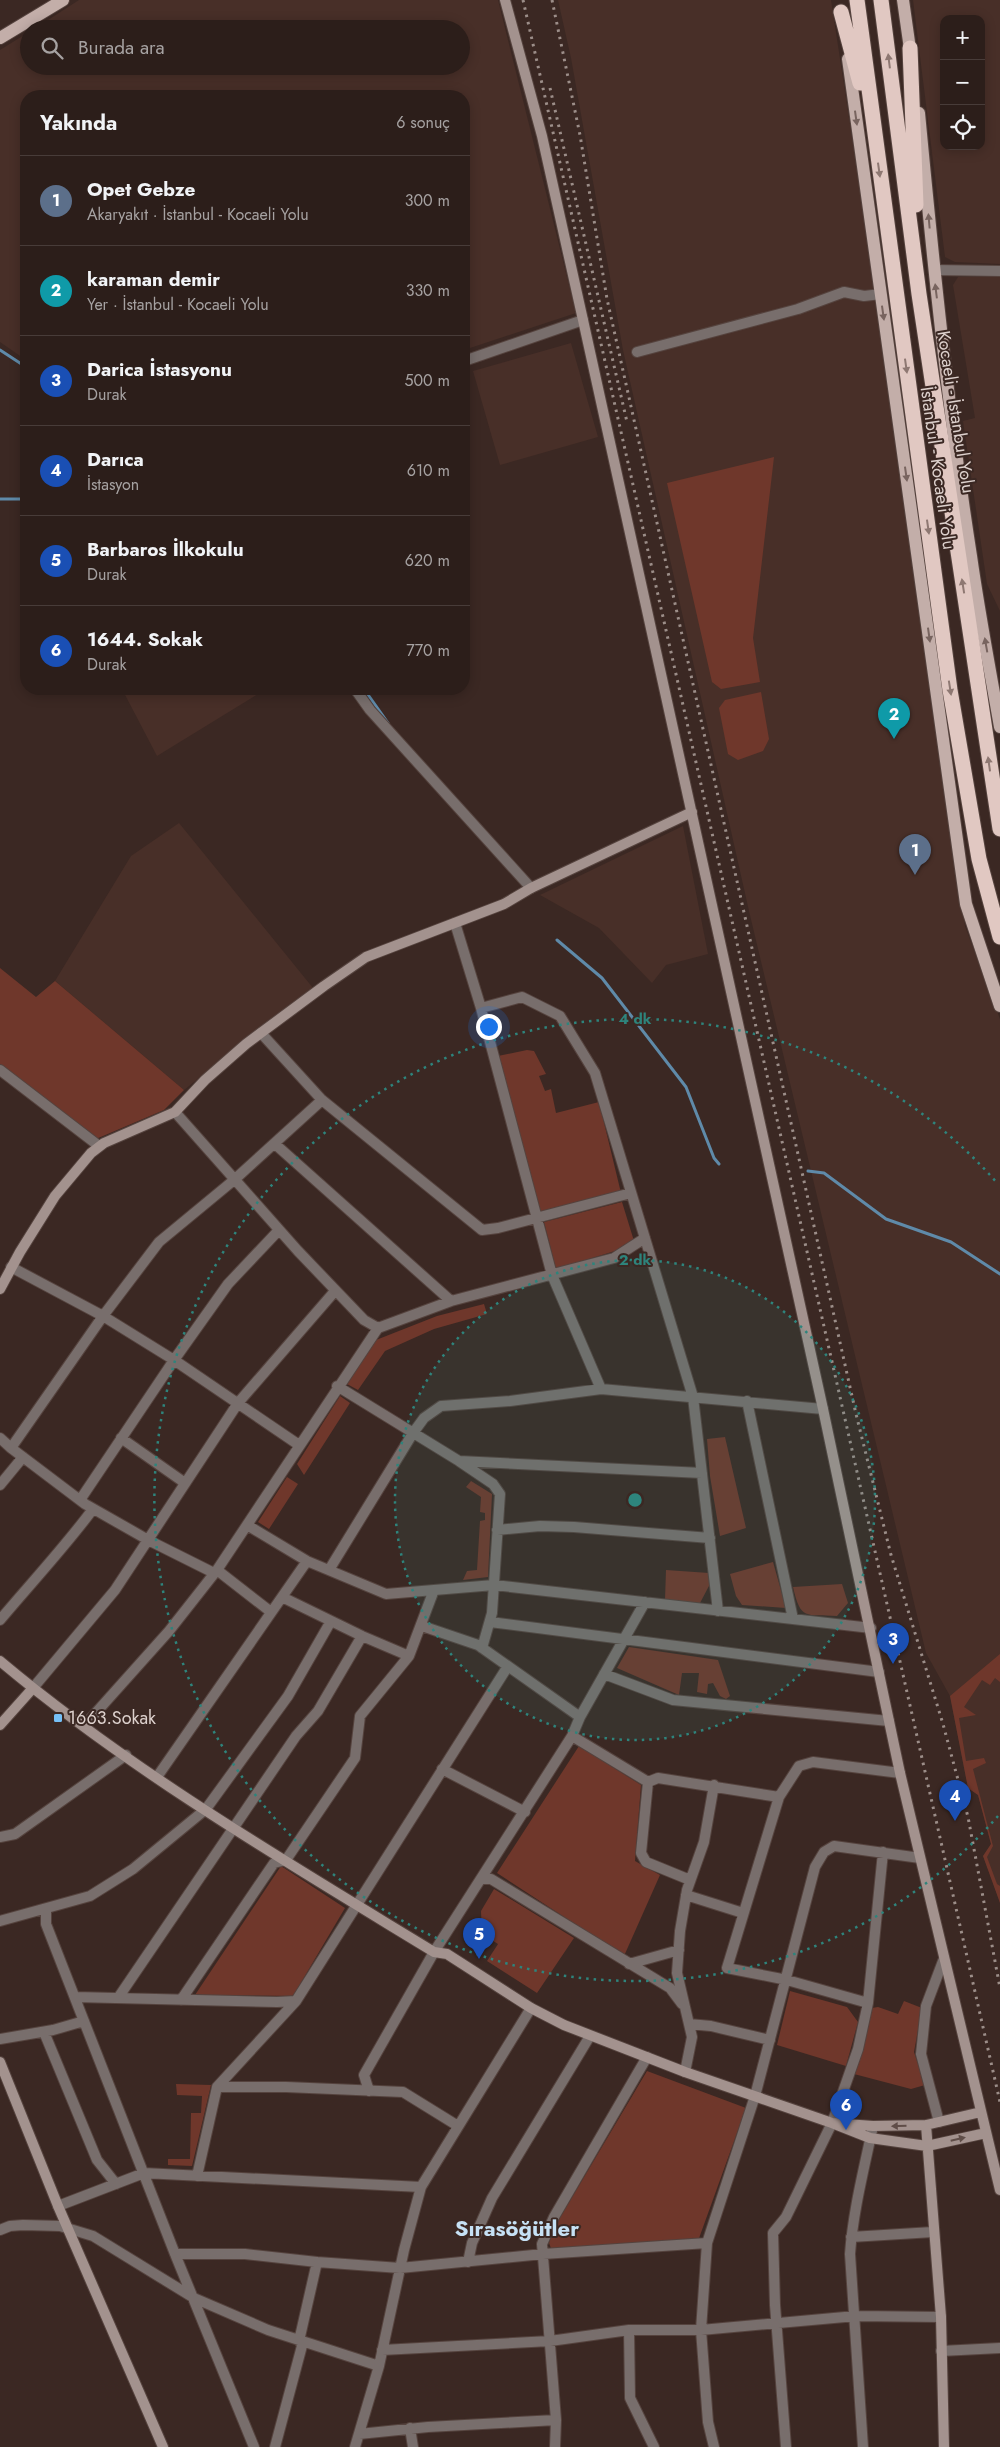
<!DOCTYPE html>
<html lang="tr">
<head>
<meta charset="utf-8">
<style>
	body { margin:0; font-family:Jost,sans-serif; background:#342723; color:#f1f3f6 }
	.controls { position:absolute; right:15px; top:15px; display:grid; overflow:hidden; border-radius:10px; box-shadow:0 2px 12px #0003 }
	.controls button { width:45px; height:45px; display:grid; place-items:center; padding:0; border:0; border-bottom:1px solid #483c39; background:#2c1e1a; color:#f1f3f6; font:25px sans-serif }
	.you { position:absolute; left:488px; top:1026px; width:18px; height:18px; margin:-12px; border:4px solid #fff; border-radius:50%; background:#1a73e8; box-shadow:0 0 0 8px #1a73e833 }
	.badge { display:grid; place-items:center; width:32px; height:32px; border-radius:50%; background:#d93025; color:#fff; font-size:16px; font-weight:700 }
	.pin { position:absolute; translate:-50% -41px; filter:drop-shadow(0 1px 2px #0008) }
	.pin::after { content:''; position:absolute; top:26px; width:18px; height:15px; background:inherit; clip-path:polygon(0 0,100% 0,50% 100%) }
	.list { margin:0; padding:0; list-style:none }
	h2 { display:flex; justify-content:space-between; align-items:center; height:65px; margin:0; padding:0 20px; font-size:21px }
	h2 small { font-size:16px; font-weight:400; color:#a6a2a2 }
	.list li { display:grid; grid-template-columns:32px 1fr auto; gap:15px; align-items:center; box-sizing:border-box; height:90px; padding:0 20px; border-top:1px solid #483c39 }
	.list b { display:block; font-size:19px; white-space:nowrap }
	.list p { margin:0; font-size:16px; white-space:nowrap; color:#a6a2a2 }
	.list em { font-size:16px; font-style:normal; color:#a6a2a2 }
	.icon { flex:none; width:28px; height:28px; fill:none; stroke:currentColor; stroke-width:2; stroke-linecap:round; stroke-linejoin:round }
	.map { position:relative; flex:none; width:1000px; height:2447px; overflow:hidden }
	.search { position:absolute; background:#2c1e1a; box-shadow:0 2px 12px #0003; left:20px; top:20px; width:450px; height:55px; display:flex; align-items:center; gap:12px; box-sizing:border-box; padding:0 18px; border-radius:28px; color:#a6a2a2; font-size:19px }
	.panel { position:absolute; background:#2c1e1a; box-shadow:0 2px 12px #0003; left:20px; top:90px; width:450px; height:605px; border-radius:20px }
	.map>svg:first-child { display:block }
	.built { fill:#482f28; fill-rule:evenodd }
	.green { fill:#6f372b }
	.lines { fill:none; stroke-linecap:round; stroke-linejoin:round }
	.stream { stroke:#5f8aa9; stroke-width:3 }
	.street-casing { stroke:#55433e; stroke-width:12 }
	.secondary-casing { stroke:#55433e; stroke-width:12 }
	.primary-casing { stroke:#55433e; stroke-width:14 }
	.highway-casing { stroke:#55433e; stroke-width:17 }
	.street { stroke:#786e6c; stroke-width:10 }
	.secondary { stroke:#a3928e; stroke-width:10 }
	.primary { stroke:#c3aea9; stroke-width:12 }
	.highway { stroke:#e1c8c2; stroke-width:15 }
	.rail { stroke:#9c8e89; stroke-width:3; stroke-dasharray:2.5 5; stroke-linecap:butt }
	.oneway { fill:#8e7872 }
	.oneway2 { fill:#78645f }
	.oneway3 { fill:#5f4d48 }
	.ring { fill:none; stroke:#2e847c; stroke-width:2.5; stroke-dasharray:2.5 5 }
	.poi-dot { fill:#76c0f7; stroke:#3b2823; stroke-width:2 }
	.labels { text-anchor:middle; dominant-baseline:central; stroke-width:4; stroke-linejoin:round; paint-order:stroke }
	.street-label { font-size:18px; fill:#ddd1cd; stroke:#3b2823 }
	.poi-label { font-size:18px; fill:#ddd1cd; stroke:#3b2823; text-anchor:start }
	.district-label { font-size:22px; font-weight:bold; fill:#c6e1f5; stroke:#3b2823 }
	.centre { fill:#2e847c; stroke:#3b2823; stroke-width:2.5 }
	.ring-label { font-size:15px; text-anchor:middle; font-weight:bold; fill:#2e847c; stroke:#3b2823; stroke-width:4; stroke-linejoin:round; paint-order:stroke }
</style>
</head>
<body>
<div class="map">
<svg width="1000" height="2447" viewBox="0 0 1000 2447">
	<rect width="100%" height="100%" fill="#3b2823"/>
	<path class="built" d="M79 0H498L576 313 464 350V96H26V360L0 342V50L29 32V66H461V29H34Z
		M558 0H831L936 686 965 926 1000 1019V1902L983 1856 991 1844 978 1795 968 1788 950 1696 926 1653 749 911 623 350 571 58Z
		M913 0H1000V264L955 262 945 257ZM944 19H981V146H944Z
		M958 277H1000V611L987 584 963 421 975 418 953 285Z
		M571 343 598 437 500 465 473 371Z
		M122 689H266L157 756Z
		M179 823 313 988 184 1090 55 981 131 856Z
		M683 826 708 954 666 965 652 983 599 928 540 895Z"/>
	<path class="green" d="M774 457 753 638 760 682 721 689 712 682 667 483Z
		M761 692 769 739 763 751 738 760 728 754 719 708 725 700Z
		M0 968 36 997 55 981 184 1090 164 1110 96 1139 0 1066Z
		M527 1050 534 1051 546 1074 539 1076 545 1091 551 1089 556 1113 599 1102 621 1193 541 1214 498 1056Z
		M622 1202 634 1241 615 1251 556 1269 544 1222Z
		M484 1304 487 1314 434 1329 385 1351 358 1390 347 1384 376 1340 437 1316Z
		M340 1396 350 1403 304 1475 297 1464Z
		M725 1437 746 1528 720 1536 710 1476 707 1439Z
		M287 1477 298 1484 269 1529 258 1522Z
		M471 1481 492 1494 488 1577 463 1580 467 1571 477 1570 480 1521 485 1520V1513L480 1512 481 1497 466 1487Z
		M773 1562 786 1608 742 1605 736 1596 730 1574Z
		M666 1570 709 1573 710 1584 700 1603 665 1600Z
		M842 1584 848 1603 837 1616C805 1614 801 1621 793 1587Z
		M629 1647 718 1660 730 1696 726 1699 720 1696 713 1683 708 1684 707 1694 697 1692 699 1673H682L679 1695 617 1668Z
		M1000 1654V1682L995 1678 990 1685 982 1680 964 1707 976 1715 959 1718 966 1761 984 1758 986 1763 973 1769 993 1846 987 1857 997 1884 1000 1886V1903L983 1856 991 1844 978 1795 968 1788 950 1696Z
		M579 1746 641 1785 635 1861 660 1875 624 1956 497 1873Z
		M281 1866 345 1908 293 1996 195 1995Z
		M494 1889 574 1938 537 1993 487 1961 498 1944 482 1934 481 1911Z
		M790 1991 847 2007 858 2022 846 2066 777 2045Z
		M904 2001 922 2008 914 2052 925 2085 911 2089 854 2074 872 2008 878 2007 898 2014Z
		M647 2071 746 2108 698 2241 552 2251 549 2243 555 2226Z
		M176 2084 211 2085 192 2166 168 2165V2159H190L191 2113H201L202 2096 177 2095Z"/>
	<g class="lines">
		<path class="stream" d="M0 350 26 367
			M0 499H26
			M364 689 388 723
			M557 940 602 978 686 1087 714 1158 719 1164
			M808 1171 824 1173 886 1219 951 1242 1000 1274"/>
		<defs>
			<path id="street" d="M934 270 1000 271
				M637 352 798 309 844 292 864 296 881 294
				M464 361 583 320
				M355 689 370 710 531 888
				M455 923 481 1008 552 1275 601 1389
				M481 1008 522 997 560 1016 595 1073 693 1397 718 1611
				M261 1033 322 1100 482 1230 498 1228 631 1193
				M0 1070 99 1146
				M175 1112 298 1251 364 1320 378 1328
				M275 1144 451 1301
				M11 1267 103 1316 174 1360 299 1445
				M337 1386 459 1461 493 1484 500 1494 492 1613 482 1648
				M747 1401 793 1619
				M0 1438 11 1448 103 1316 159 1242 234 1180 322 1100
				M121 1438 185 1483
				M11 1448 85 1504 150 1541 214 1573
				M459 1461 702 1473
				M0 1485 23 1457
				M80 1500 174 1360 228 1284 279 1230
				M247 1525 307 1561 386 1594 494 1585 871 1628
				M497 1530 540 1526 574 1527 710 1538
				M217 1570 271 1612
				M329 1570 413 1433 424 1418 441 1406 510 1401 601 1389 823 1409
				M282 1597 362 1636 409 1656 434 1590
				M0 1620C31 1583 64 1548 93 1509
				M490 1622 879 1672
				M422 1626 478 1645 580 1717
				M604 1674 673 1700 889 1721
				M33 1688 115 1590 238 1403 335 1291
				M84 1726 169 1631 217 1570 378 1328 451 1301 614 1258 645 1238
				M572 1736 648 1782 658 1778 779 1797
				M442 1769 525 1812
				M157 1777 307 1561
				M648 1782 641 1853 646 1862 690 1880
				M0 1837 15 1834 126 1755
				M481 1879H491L670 1988 682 2004
				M686 1895 743 1913
				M46 1909V1924L175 2254 254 2447
				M0 1921 90 1896 133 1869 206 1809 288 1696 331 1621
				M629 1964 679 1950
				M75 1997 277 2002 296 2001
				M118 1998 296 1736 318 1711 362 1636
				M181 2000 274 1863 286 1860 355 1758 360 1716 409 1656
				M868 2003 787 1980 727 1968 779 1797 799 1766 813 1762 900 1773
				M689 2024 711 2026 770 2040
				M44 2032 97 2160 116 2184
				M0 2039 53 2030 84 2021
				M685 2072 692 2037 677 1973 680 1931 687 1890 704 1842 714 1785
				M217 2087H286L403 2092 458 2126
				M369 2091 364 2075 434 1952 572 1736 580 1717 645 1602
				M939 2122 921 2054 926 2006 943 1961
				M197 2176 217 2087 296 2001 508 1666
				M58 2206 144 2173 421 2187
				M0 2230 10 2226 23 2225 60 2226 93 2236 194 2298 268 2330 379 2366
				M851 2237 933 2232
				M175 2254H245L317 2262
				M468 2262 472 2243 492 2198 590 2036
				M629 2330 630 2398 654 2447
				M299 2341 317 2262 400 2268 543 2254 707 2243
				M382 2350 550 2341 629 2330H701L856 2316 941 2317
				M941 2351 1000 2348
				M410 2428 413 2447
				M359 2434 428 2427 556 2420
				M275 2447 303 2342
				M355 2447 379 2366 404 2250 421 2187 531 2008
				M555 2447 556 2420 542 2244 554 2217 647 2057
				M714 2447 708 2422 701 2330 707 2243 755 2096 815 1867 824 1852 834 1846 920 1858
				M786 2447 775 2305 773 2233 786 2217 832 2123 858 2049 868 2003 883 1852
				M863 2447 850 2254C853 2211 864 2169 873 2126"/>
			<path id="secondary" d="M505 0 542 136 583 320 823 1409 900 1773 1000 2190
				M0 1289 20 1252 55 1196 91 1153 104 1143 175 1112 205 1080 246 1044 324 986 366 957 504 904 531 888 692 812
				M0 1661C131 1771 288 1863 434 1952L447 1954 531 2008 564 2025 685 2072 832 2123
				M0 1725 33 1688
				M0 2062 58 2206 163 2447
				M981 2112 926 2125 873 2126 832 2123 870 2138 927 2146 986 2133
				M926 2125 941 2317 944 2447"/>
			<path id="primary" d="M903 0 911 56
				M0 38 63 0
				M848 59 966 904 1000 1006
				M919 113C933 261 948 409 971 556 979 613 990 670 1000 727"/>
			<path id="highway" d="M857 0 950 690 979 859 1000 937
				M881 0 919 294 1000 829
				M841 12 860 83
				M910 48 916 205"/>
		</defs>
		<use href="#street" class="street-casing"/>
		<use href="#secondary" class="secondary-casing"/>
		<use href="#primary" class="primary-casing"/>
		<use href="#highway" class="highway-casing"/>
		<use href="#street" class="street"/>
		<use href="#secondary" class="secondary"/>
		<use href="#primary" class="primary"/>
		<use href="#highway" class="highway"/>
		<path class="rail" d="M523 0 1000 2102
			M552 0 580 135 607 299 856 1414 891 1555 943 1724 968 1817 1000 1988
			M550 88 627 422"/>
	</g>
	<defs><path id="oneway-solid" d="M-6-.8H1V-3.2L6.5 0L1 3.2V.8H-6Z" transform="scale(1.25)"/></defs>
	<g class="oneway">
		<use href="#oneway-solid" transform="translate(889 61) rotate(-97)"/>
		<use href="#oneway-solid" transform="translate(879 170) rotate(82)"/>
		<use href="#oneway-solid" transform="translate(906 366) rotate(82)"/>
		<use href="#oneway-solid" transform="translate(928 527) rotate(82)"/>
		<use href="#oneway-solid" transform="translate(963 586) rotate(-99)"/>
		<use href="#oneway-solid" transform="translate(950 688) rotate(81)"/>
		<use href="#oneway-solid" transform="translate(989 764) rotate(-98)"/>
	</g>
	<g class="oneway2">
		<use href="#oneway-solid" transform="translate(856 118) rotate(82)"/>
		<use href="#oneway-solid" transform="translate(929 221) rotate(-95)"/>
		<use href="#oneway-solid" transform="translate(936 291) rotate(-97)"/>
		<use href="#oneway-solid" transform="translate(883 313) rotate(82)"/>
		<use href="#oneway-solid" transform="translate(906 474) rotate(82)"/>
		<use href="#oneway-solid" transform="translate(929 635) rotate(82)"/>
		<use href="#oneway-solid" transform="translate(986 645) rotate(-100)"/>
	</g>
	<g class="oneway3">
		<use href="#oneway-solid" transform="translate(899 2126) rotate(178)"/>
		<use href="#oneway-solid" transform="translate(958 2139) rotate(-13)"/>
	</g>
	<circle cx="635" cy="1500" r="240" fill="#2e847c" fill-opacity=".12"/>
	<g class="ring">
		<circle cx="635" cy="1500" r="240"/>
		<path d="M998 1816A481 481 0 1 1 998 1184"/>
	</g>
	<rect class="poi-dot" x="53" y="1713" width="10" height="10" rx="2.5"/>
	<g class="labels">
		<g class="street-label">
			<text transform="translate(956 412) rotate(81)">Kocaeli - İstanbul Yolu</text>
			<text transform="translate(938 468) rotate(82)">İstanbul - Kocaeli Yolu</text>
		</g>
		<g class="poi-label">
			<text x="68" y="1718">1663.Sokak</text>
		</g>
		<g class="district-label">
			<text x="517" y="2228">Sırasöğütler</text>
		</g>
	</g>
	<circle cx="635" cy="1500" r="8" class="centre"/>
	<g class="ring-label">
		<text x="635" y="1024">4 dk</text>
		<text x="635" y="1265">2 dk</text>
	</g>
</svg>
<div class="controls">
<button>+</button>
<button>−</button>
<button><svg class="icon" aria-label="locate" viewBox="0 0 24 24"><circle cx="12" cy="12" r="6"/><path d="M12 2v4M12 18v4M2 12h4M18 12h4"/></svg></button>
</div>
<div class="you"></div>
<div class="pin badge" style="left:915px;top:875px;background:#5c6f8a">1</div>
<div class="pin badge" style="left:894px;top:739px;background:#0f9aa8">2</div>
<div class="pin badge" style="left:893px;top:1664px;background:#1a4fb4">3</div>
<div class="pin badge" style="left:955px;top:1821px;background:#1a4fb4">4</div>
<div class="pin badge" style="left:479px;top:1959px;background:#1a4fb4">5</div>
<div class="pin badge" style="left:846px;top:2130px;background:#1a4fb4">6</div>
<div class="search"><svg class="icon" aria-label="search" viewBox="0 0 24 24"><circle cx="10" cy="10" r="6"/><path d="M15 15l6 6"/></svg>Burada ara</div>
<section class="panel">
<h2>Yakında<small>6 sonuç</small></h2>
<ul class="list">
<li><span class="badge" style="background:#5c6f8a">1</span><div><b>Opet Gebze</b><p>Akaryakıt · İstanbul - Kocaeli Yolu</p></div><em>300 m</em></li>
<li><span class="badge" style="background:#0f9aa8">2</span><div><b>karaman demir</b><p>Yer · İstanbul - Kocaeli Yolu</p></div><em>330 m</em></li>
<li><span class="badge" style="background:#1a4fb4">3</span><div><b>Darica İstasyonu</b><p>Durak</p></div><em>500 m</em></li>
<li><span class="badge" style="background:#1a4fb4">4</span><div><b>Darıca</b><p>İstasyon</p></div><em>610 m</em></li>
<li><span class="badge" style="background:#1a4fb4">5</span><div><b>Barbaros İlkokulu</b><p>Durak</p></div><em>620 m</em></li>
<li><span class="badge" style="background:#1a4fb4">6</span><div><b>1644. Sokak</b><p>Durak</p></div><em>770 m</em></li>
</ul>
</section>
</div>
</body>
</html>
